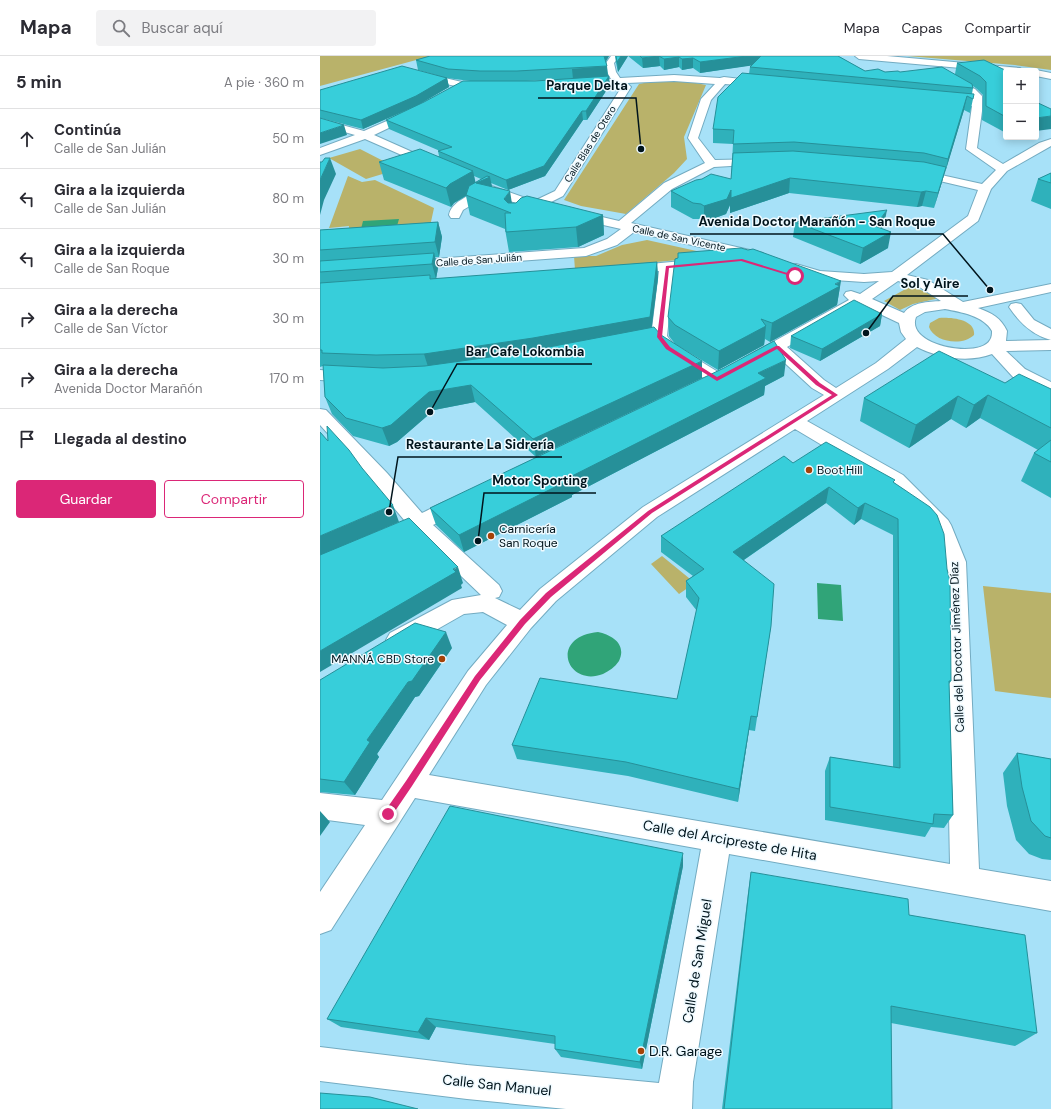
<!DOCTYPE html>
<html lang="es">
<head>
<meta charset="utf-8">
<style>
	body { margin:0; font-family:"DM Sans",sans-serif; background:#f2f2f3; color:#2b2b33 }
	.controls { position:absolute; right:12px; top:12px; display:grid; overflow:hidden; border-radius:4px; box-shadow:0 2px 10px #0003 }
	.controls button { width:36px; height:36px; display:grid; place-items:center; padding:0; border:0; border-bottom:1px solid #e1e1e2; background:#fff; color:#2b2b33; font:20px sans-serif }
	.stop { position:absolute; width:12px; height:12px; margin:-9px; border:3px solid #db2777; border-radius:50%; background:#fff }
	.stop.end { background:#db2777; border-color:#fff; box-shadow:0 1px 4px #0008 }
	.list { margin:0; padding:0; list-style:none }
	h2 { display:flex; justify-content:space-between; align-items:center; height:52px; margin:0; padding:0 16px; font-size:17px }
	h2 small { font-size:13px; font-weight:400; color:#7c7c81 }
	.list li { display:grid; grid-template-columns:26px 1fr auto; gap:12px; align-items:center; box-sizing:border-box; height:60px; padding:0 16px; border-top:1px solid #e1e1e2 }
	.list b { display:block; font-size:15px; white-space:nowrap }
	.list p { margin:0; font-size:13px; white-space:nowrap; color:#7c7c81 }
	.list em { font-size:13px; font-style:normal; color:#7c7c81 }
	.actions { display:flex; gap:8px; padding:12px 16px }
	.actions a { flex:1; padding:9px 0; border:1px solid #db2777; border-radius:4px; text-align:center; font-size:14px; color:#db2777 }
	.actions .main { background:#db2777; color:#fff }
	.icon { flex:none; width:22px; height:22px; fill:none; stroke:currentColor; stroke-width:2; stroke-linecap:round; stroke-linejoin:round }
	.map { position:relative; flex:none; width:731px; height:1053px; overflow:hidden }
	header { display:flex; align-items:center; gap:24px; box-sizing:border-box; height:56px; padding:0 20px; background:#fff; border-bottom:1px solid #e1e1e2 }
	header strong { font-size:19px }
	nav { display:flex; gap:22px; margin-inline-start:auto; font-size:14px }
	.search { width:280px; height:36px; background:#f2f2f3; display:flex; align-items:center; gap:10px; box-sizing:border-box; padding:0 14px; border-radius:4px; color:#7c7c81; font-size:15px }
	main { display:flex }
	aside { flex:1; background:#fff }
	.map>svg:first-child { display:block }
	.green { fill:#b9b26a }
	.water { fill:#30a478 }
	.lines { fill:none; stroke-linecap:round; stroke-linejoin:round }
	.minor-casing { stroke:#73abc1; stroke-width:2 }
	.minor { fill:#fff; fill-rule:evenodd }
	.wall { fill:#2fb1bb; fill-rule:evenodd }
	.shaded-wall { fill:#269099 }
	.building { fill:#37ceda; stroke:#269099 }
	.route { fill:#db2777 }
	.poi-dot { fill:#a54208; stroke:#effaff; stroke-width:1.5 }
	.labels { text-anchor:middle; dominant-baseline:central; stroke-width:3; stroke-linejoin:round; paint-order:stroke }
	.far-street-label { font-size:10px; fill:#00141c; stroke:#effaff }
	.poi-label { font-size:12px; fill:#00141c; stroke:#effaff; text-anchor:start }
	.street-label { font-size:12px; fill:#00141c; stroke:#effaff }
	.near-street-label { font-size:14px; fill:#00141c; stroke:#effaff }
	.near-poi-label { font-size:14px; fill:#00141c; stroke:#effaff; text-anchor:start }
	.leader { fill:none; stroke:#00141c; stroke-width:1.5 }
	.callout-dot { fill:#00141c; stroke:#effaff; stroke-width:1.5 }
	.callout-label { font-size:13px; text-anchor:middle; font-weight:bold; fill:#00141c; stroke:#effaff; stroke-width:3; stroke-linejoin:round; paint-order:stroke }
</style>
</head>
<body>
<header>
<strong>Mapa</strong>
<div class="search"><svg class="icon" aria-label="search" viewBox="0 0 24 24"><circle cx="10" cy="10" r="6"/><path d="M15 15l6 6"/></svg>Buscar aquí</div>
<nav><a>Mapa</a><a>Capas</a><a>Compartir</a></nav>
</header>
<main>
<aside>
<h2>5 min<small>A pie · 360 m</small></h2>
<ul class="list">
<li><svg class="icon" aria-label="ahead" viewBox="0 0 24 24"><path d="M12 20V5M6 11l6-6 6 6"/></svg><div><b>Continúa</b><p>Calle de San Julián</p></div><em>50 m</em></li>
<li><svg class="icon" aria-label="left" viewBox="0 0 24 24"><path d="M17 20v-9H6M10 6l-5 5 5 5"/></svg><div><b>Gira a la izquierda</b><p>Calle de San Julián</p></div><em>80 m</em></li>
<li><svg class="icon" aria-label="left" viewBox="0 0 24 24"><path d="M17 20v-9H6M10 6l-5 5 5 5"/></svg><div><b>Gira a la izquierda</b><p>Calle de San Roque</p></div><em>30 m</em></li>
<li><svg class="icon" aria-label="right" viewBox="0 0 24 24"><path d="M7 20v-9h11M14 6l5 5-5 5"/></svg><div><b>Gira a la derecha</b><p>Calle de San Víctor</p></div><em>30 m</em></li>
<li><svg class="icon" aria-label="right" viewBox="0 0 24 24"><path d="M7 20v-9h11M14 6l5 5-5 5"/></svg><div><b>Gira a la derecha</b><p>Avenida Doctor Marañón</p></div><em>170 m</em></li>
<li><svg class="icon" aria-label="arrive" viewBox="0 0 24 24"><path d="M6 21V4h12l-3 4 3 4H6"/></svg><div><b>Llegada al destino</b></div></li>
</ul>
<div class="actions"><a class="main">Guardar</a><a>Compartir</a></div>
</aside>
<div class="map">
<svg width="731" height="1053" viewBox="0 0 731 1053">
	<rect width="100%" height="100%" fill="#a7e1f8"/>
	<path class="green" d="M0 0H111L0 30Z
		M587 0H731V14L695 9Z
		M365 25 386 29 364 81 367 103 354 117 306 158 261 150 244 144 319 28 329 26Z
		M40 93 79 113 46 123 9 102Z
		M28 120 42 126 55 124 114 152 109 175 28 182 29 170 9 172Z
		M327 184 399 200 255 214 254 200H276L302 189Z
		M591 230 620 242 593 248 580 254 564 245Z
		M619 262C630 261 656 263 654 279 643 290 615 287 609 271L610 267Z
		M342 500 375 527 359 538 331 508Z
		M663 530 731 537V642L675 635Z"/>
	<path class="water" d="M79 163 77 170 41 173 43 165Z
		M497 527 521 529 523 565 498 563Z
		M278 576C292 579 307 588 299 605 295 611 289 615 283 618 247 632 228 581 278 576Z"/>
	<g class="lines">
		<defs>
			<path id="minor" d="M291 0H300L294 7 296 16 300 22 354 19 400 22 404 21 446 26 448 28 443 31 405 28 391 44 378 82 395 104 442 103 446 104 448 106 446 108 394 111 352 133 311 167 443 197 445 200 443 203 438 204 314 176 297 189 266 200 87 213 82 212 80 209 82 206 87 205 264 192 287 183 301 173 217 154 209 157 205 156 203 153 205 150 170 138 143 154 139 162H131L129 159C131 146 149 140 159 134L157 131 159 128 163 127 214 145 235 135 301 32 296 28 260 30 255 27 260 24 291 23 287 16 286 7ZM354 25 395 28 381 43 368 82 385 107 344 127 299 165 227 148 243 140 245 137 311 31 307 27Z
				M535 0H567L700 12 704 15H686V16L539 3Z
				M716 14 731 17V23L716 20V15H713Z
				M99 16 142 26 168 27 173 30C164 39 109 24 96 21L94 19 96 17Z
				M652 32 655 33 662 40V55L657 92 683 108 719 87 731 83V90L687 115 671 133 658 165 587 219 608 224 643 246 731 228V236L658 252C672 257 681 262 687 275L686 285 731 284V294L686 295 705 313 731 326V338L693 321 672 298C649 307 618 302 597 291L568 313 487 365 583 419 628 464 631 469 646 506 659 813 731 825V855L409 798 373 1026 372 1053H246L147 1043 0 1025V991L147 1009 339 1027 381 793 95 742 11 874 0 878V836L45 769 0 763V737L62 744 148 615 187 569 163 556 144 558 86 591 78 593 70 591 66 584 70 577 132 544 161 539 96 477 69 488 62 486 59 481 62 476 85 465 53 427 0 369V353L6 354 67 417 102 457C115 451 132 439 146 443L149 448 146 453 113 469 179 529 182 535 179 541 175 542 200 554 220 533 323 451 504 339 492 332 455 298C445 303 436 311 424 308L422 305 424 302 529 244 524 239 526 236 531 235 540 238 559 225 544 226 499 223 471 215 469 212 471 209 476 208 500 215 544 218 572 216 648 160 658 134 590 118 588 116 590 114 594 113 662 128 676 114 646 93 652 50 623 47 618 44 623 41 652 44V41L647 35ZM578 225 598 230 621 245C608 246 592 246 584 257L552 243ZM541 249 579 267 581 276 586 283 556 307 516 332 504 324 467 291ZM625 253C641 256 664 260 672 275 672 278 672 281 670 284 660 303 585 290 596 261L605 256ZM475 373 569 429 612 472 624 506 630 808 109 719 166 629 211 572 236 545 337 461Z
				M94 53 98 54 99 56 98 58 54 79 117 107 119 109 117 111H109L45 83 0 99V92L35 79 0 69V63L44 75Z
				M384 203 389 204 391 207 389 210 354 214 347 280 354 289 403 319 405 323 403 327 397 328 391 327 342 295 331 281 339 215 308 218 303 217 301 214 303 211 308 210Z
				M696 247 701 248 714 264 731 273V284C712 279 699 266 689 251L691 248Z
				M0 314 40 317 42 321 40 325 34 326 0 324Z"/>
		</defs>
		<use href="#minor" class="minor-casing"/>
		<use href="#minor" class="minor"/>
	</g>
	<path class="wall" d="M110 0H289L286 5 288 20 290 29 267 64H263L225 120 188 134 171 127 172 131 192 147 283 159 284 179 258 191 189 196 185 173 150 159 146 140 134 147 131 151 64 124 59 106 119 100 118 95H120L69 73 66 64 92 52 43 73 0 62V34L116 19 98 14 96 4ZM127 22 150 25 100 48 129 31ZM240 24 215 25H206ZM154 120 161 123 155 127Z
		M295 0H518L545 15 565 16H580L635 18 637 7 686 15V77L662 64 663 39 657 33 653 30V32L652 38 653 43 650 57 644 54 614 152 602 150 597 151 469 137 410 157V149L406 158 384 166 380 163H373L351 151V135L411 123 413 88 393 87V73L429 18 430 11 432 9 380 17 373 12 362 14 359 11 344 14 340 10 323 12 308 0 298 16 296 7Z
		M731 117V153L711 145 718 123Z
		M118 166 122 181 119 201H115L118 212 116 223 337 206 338 222 331 271 341 279 382 322 216 401 155 346 114 354 77 386 69 390 33 380 12 358 5 341 3 310 0 311V174Z
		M475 166 564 169 561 172 568 192 540 208 473 181Z
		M358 197 520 230 517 249 450 286 445 283 444 289 398 314 355 288 349 280 348 261 358 203Z
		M562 258 560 270 500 305 470 292 471 280Z
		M464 320 445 330 444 339 252 439V441L144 496 116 469 110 452Z
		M685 327 731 333V442L701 425 714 397 718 394 660 362 646 372 631 363 589 392 540 365 544 342Z
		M473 407 575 427 631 625 629 628 633 759 624 772 611 771 605 781 505 764V715L510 701 573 711V479L541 463 534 469 506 447 424 504 451 570 435 675 429 674 418 746 308 720 197 703 192 689 357 643 377 555 366 541V525L373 520 341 496V480Z
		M132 592 99 640 95 641 57 698 59 701 35 739 0 736V624Z
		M697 697 731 703V804L722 803 709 798 696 784 687 750 683 717Z
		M363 810 322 1013 241 1001 235 993V988L116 971 109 984 21 971 7 963Z
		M431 816 589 859 717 977 695 990 571 967 572 1053H402L428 837Z"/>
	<path class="shaded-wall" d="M284 0H289L285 7Z
		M301 0H308L298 16 297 6Z
		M339 0 340 10 323 12 322 2Z
		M427 0H443L442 8 380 17V6Z
		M359 1V11L344 14V3Z
		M373 2V12L362 14V3Z
		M287 10 288 21 253 23 252 13Z
		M289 20 290 29 267 64 266 55Z
		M127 22 129 31 98 49 43 73 41 64Z
		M647 40 644 54 625 117 628 103Z
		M262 55 263 64 225 120 188 134 186 124Z
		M731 60V73L716 75V62Z
		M24 69 27 79 0 88V77Z
		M10 102 16 118 4 144 0 159V124Z
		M626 111 622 126 614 152 618 137Z
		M153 115 157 133 134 147 131 151 126 132 130 128Z
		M170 121 174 140 156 127Z
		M470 122 469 137 410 157V149L406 158 384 166V150L411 134Z
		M190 135 193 154 184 143Z
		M606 135 602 150 597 151 601 136Z
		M567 154 564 169 552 186 555 170Z
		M283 159 284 179 258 191 256 171Z
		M118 166 122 181 119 201 115 186Z
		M571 176 568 192 540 208 543 192Z
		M114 197 118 212 116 223 112 208Z
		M337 206 338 222 331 277 109 314 104 298Z
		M521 225 517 249 450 286 452 267Z
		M562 258 560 270 500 305 502 293Z
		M446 270 444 289 398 314 399 295Z
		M466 304 464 320 445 330 444 339 252 439V441L144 496 139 479 248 422 438 317Z
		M382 305V322L216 401 213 383Z
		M151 329 155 346 114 354 77 386 69 390 62 372 109 336Z
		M668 339 660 362 646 372 654 349Z
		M638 340 631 363 589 392 596 369Z
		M509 431 506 447 412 512 413 496Z
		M545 447 541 463 534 469 538 452Z
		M73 449 79 466 0 500V480Z
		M138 511 143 527 141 529 142 532 0 616V595Z
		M126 576 132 592 99 640 95 641 57 698 59 701 35 739 24 726 47 684 88 626Z
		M431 660 429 674 418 746 419 733Z
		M0 755 10 766 0 780Z
		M363 797V810L322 1013 320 1006Z
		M106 962 116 971 109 984 98 976Z"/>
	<path class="building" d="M110 0H284L287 10 197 15H160L128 13 96 4Z
		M296 0H301L297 6Z
		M320 0H339L322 2Z
		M339 0H427L380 6 373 2 362 3 359 1 344 3Z
		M441 0H518L545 15 558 13 565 16 578 15 580 16 622 11 652 28 653 32 430 11Z
		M664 4 687 15H686V61L666 50V26L660 20 637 7Z
		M82 10 127 22 96 40 41 64 0 54V34Z
		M422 17 654 38 653 43 647 40 628 103 604 97 474 86 413 88 414 74 393 73 398 41Z
		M289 20 266 55H262L224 110 186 124 118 95 132 91 66 64 104 46 143 25H215Z
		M716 46 731 53V60L716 62Z
		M0 62 24 69 0 77Z
		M100 93 153 115 130 128 126 132 59 106Z
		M473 95 604 106 626 111 618 137 606 135 601 136 470 122 411 142V134L407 143 384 150 381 148 373 147 351 135 376 124 382 123 391 118 411 123 413 97Z
		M5 102H10L0 124V106H2Z
		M731 117V127L718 123Z
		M167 120 170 121 156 127 190 135 184 143 188 147H196L201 142 207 140 283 159 256 171 186 176 185 157H191L146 139 149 130Z
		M567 154 555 170 571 176 543 192 475 166Z
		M118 166 115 186 0 194V174Z
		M421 192 428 194 433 193 521 225 515 228 520 230 452 267 441 263 446 270 399 295 355 269 348 261 355 203 358 202V197Z
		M114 197 112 208 0 216V205Z
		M337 206 330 261 213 282 104 298 56 299 2 297V294H0V227L110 219V223Z
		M534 244 562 258 502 293 471 280Z
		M334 271 341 279 382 305 213 383 151 329 109 336 71 369 62 372 26 362 5 341 3 309 63 312 105 310 192 298Z
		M454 285 466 304 438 317 446 322 248 422 249 424 139 479 110 452 404 312Z
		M619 295 685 327 699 318 731 333V372L668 339 654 349 638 340 596 369 544 342Z
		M7 370 29 394 42 412 73 449 0 480V376L8 385Z
		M731 384V406L714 397Z
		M506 386 575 424 573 426 610 451 617 459 624 478 627 513 630 525 631 625H629L633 759 614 758 613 768 510 751V701L580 712 578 463 545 447 538 452 509 431 413 496 454 528 451 570 437 661 431 660 419 733 306 706 192 689 220 622 357 643 379 542 366 525 384 513 341 480 464 400 473 407Z
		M89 462 138 511 133 513 136 516 0 595V499Z
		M95 567 126 576 92 625 88 626 47 684 50 686 24 726 0 723V624Z
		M697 697 731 703V782L725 780 711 765 702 731Z
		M130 750 363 797 320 1006 235 993V980L106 962 98 976 7 963Z
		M431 816 588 843 589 859 705 879 717 977 571 950 572 1053H404Z
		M0 1037 50 1041 98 1053H0Z"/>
	<path class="route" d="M422 203 477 220 474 221 421 205 349 212 342 281 350 291 397 321 456 290H459L500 327 518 339 332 457 231 541 205 568 160 624 92 730 71 761H65L64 758 65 755 86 725 155 620 200 564 226 537 328 455 512 339 496 329 457 293 397 325 346 293 337 281 346 210Z"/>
	<g class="poi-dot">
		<circle cx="489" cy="414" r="4"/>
		<circle cx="171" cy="480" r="4"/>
		<circle cx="122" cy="603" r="4"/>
		<circle cx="321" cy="995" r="4"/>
	</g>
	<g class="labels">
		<g class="far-street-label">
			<text transform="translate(270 88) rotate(-58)">Calle Blas de Otero</text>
			<text transform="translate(359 182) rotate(12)">Calle de San Vicente</text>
			<text transform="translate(159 204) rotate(-4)">Calle de San Julián</text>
		</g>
		<g class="poi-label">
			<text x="497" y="414">Boot Hill</text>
			<text x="179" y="473">Carnicería<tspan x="179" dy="14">San Roque</tspan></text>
			<text x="114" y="603" text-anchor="end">MANNÁ CBD Store</text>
		</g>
		<g class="street-label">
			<text transform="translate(637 591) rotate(-92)">Calle del Docotor Jiménez Díaz</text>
		</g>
		<g class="near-street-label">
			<text transform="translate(410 784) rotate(10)">Calle del Arcipreste de Hita</text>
			<text transform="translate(377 905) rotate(-81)">Calle de San Miguel</text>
			<text transform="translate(177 1029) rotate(6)">Calle San Manuel</text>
		</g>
		<g class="near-poi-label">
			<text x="329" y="995">D.R. Garage</text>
		</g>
	</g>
	<path class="leader" d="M321 93L316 42H218M670 234L623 178H370M546 277L573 240H648M110 356L137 308H272M69 456L78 401H242M158 485L164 437H276"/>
	<g class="callout-dot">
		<circle cx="321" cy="93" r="4"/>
		<circle cx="670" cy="234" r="4"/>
		<circle cx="546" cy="277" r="4"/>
		<circle cx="110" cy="356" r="4"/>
		<circle cx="69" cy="456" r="4"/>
		<circle cx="158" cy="485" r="4"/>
	</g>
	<g class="callout-label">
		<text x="267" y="34">Parque Delta</text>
		<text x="497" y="170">Avenida Doctor Marañón - San Roque</text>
		<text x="610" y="232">Sol y Aire</text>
		<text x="205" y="300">Bar Cafe Lokombia</text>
		<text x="160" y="393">Restaurante La Sidrería</text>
		<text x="220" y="429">Motor Sporting</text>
	</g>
</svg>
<div class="controls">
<button>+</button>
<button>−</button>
</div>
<div class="stop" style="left:475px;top:220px"></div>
<div class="stop end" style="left:68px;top:758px"></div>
</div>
</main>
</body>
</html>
